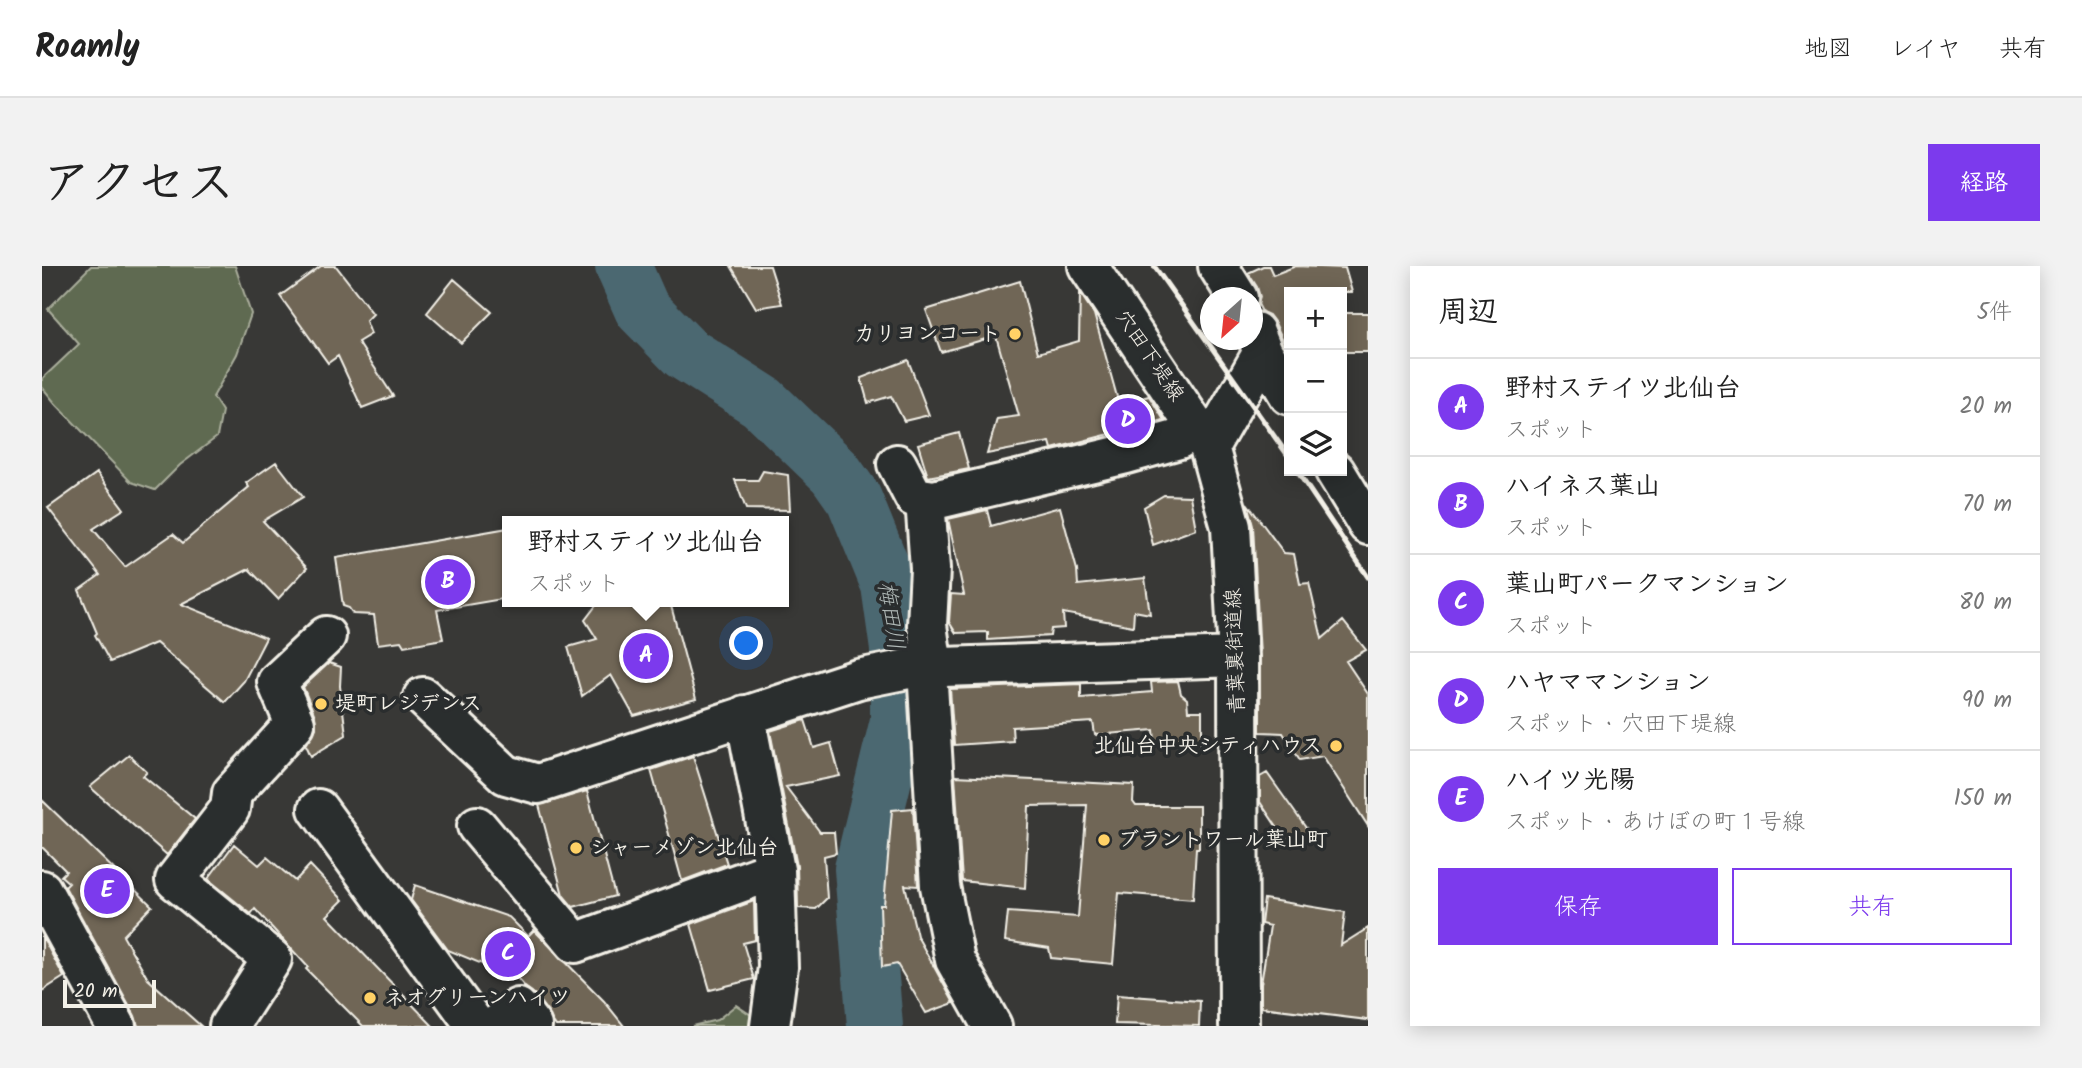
<!DOCTYPE html>
<html lang="ja">
<head>
<meta charset="utf-8">
<style>
	body { margin:0; font-family:Kalam,"Klee One",sans-serif; background:#f2f2f2; color:#222 }
	.controls { position:absolute; right:21px; top:21px; display:grid; overflow:hidden; border-radius:0px; box-shadow:0 4px 18px #0003 }
	.controls button { width:63px; height:63px; display:grid; place-items:center; padding:0; border:0; border-bottom:2px solid #e0e0e0; background:#fff; color:#222; font:35px sans-serif }
	.compass { position:absolute; left:1158px; top:21px; width:63px; height:63px; border-radius:50%; background:#fff; box-shadow:0 4px 18px #0003; rotate:207deg }
	.scale { position:absolute; left:21px; bottom:18px; width:93px; box-sizing:border-box; padding-left:7px; border:4px solid #f4f1e8; border-top:0; font-size:19px; line-height:24px; white-space:nowrap; color:#f4f1e8; -webkit-text-stroke:5px #2a2d2e; paint-order:stroke }
	.you { position:absolute; left:705px; top:378px; width:24px; height:24px; margin:-18px; border:5px solid #fff; border-radius:50%; background:#1a73e8; box-shadow:0 0 0 10px #1a73e833 }
	.badge { display:grid; place-items:center; width:46px; height:46px; border-radius:50%; background:#7c3aed; color:#fff; font-size:23px; font-weight:700 }
	.pin { position:absolute; translate:-50% -50%; border:4px solid #fff; box-shadow:0 2px 7px #0006 }
	.popup { position:absolute; left:460px; top:250px; width:287px; height:91px; box-sizing:border-box; display:grid; place-content:center; border-radius:0px; background:#fff; filter:drop-shadow(0 2px 5px #0005); font-size:23px; white-space:nowrap; color:#767676 }
	.popup b { font-size:26px; color:#222 }
	.popup::after { content:''; position:absolute; left:50%; top:100%; margin-left:-14px; border:14px solid transparent; border-top-color:#fff }
	.list { margin:0; padding:0; list-style:none }
	h2 { display:flex; justify-content:space-between; align-items:center; height:91px; margin:0; padding:0 28px; font-size:30px }
	h2 small { font-size:23px; font-weight:400; color:#767676 }
	.list li { display:grid; grid-template-columns:46px 1fr auto; gap:21px; align-items:center; box-sizing:border-box; height:98px; padding:0 28px; border-top:2px solid #e0e0e0 }
	.list b { display:block; font-size:26px; white-space:nowrap }
	.list p { margin:0; font-size:23px; white-space:nowrap; color:#767676 }
	.list em { font-size:23px; font-style:normal; color:#767676 }
	.actions { display:flex; gap:14px; padding:21px 28px }
	.actions a { flex:1; padding:16px 0; border:2px solid #7c3aed; border-radius:0px; text-align:center; font-size:24px; color:#7c3aed }
	.actions .main { background:#7c3aed; color:#fff }
	.icon { flex:none; width:38px; height:38px; fill:none; stroke:currentColor; stroke-width:2; stroke-linecap:round; stroke-linejoin:round }
	.map { position:relative; flex:none; width:1326px; height:760px; overflow:hidden; border-radius:0px }
	header { display:flex; align-items:center; gap:42px; box-sizing:border-box; height:98px; padding:0 35px; background:#fff; border-bottom:2px solid #e0e0e0 }
	header strong { font-size:33px }
	nav { display:flex; gap:38px; margin-inline-start:auto; font-size:24px }
	.intro { display:flex; align-items:center; justify-content:space-between; box-sizing:border-box; height:168px; padding:0 42px }
	h1 { margin:0; font-size:49px }
	.button { padding:18px 32px; border-radius:0px; background:#7c3aed; color:#fff; font-size:24px; font-weight:700 }
	main { display:flex; gap:42px; padding:0 42px }
	aside { flex:1; background:#fff; border-radius:0px; box-shadow:0 4px 18px #0003 }
	.map>svg:first-child { display:block }
	.green { fill:#5f6a51; stroke:#aaae9c; stroke-width:2 }
	.lines { fill:none; stroke-linecap:round; stroke-linejoin:round }
	.river { stroke:#4c6771; stroke-width:56 }
	.building { fill:#706657; stroke:#f4f1e8; stroke-width:2 }
	.minor-casing { stroke:#f4f1e8; stroke-width:44 }
	.minor { stroke:#2a2d2e; stroke-width:38 }
	.rail { stroke:#f4f1e8; stroke-width:5 }
	.poi-dot { fill:#ffd166; stroke:#2a2d2e; stroke-width:2.5 }
	.labels { text-anchor:middle; dominant-baseline:central; stroke-width:7; stroke-linejoin:round; paint-order:stroke }
	.poi-label { font-size:21px; font-weight:bold; fill:#f4f1e8; stroke:#2a2d2e; text-anchor:start }
	.street-label { font-size:21px; fill:#f4f1e8; stroke:#2a2d2e }
	.water-label { font-size:23px; font-style:italic; fill:#b1bab8; stroke:#2a2d2e }
</style>
</head>
<body>
<header>
<strong>Roamly</strong>
<nav><a>地図</a><a>レイヤ</a><a>共有</a></nav>
</header>
<div class="intro"><h1>アクセス</h1><a class="button">経路</a></div>
<main>
<div class="map">
<svg width="1326" height="760" viewBox="0 0 1326 760">
	<rect width="100%" height="100%" fill="#383836"/>
	<filter id="ink" filterUnits="userSpaceOnUse"><feTurbulence type="fractalNoise" baseFrequency=".0143" numOctaves="2"/><feDisplacementMap in="SourceGraphic" scale="14" xChannelSelector="R" yChannelSelector="G"/><feConvolveMatrix kernelMatrix="1 2 1 2 8 2 1 2 1" color-interpolation-filters="sRGB"/></filter>
	<g filter="url(#ink)">
		<path class="green" d="M49 0H193L209 48 195 88 171 131 180 145 175 171 138 199 113 224 89 216 13 137 0 121V113L37 78 6 43Z
			M694 739 712 751 711 760H650L675 754Z"/>
		<g class="lines">
			<path class="river" d="M581 0 600 43 643 87 720 136 793 206 812 233 847 319 856 383V455L820 603 833 760"/>
		</g>
		<path class="building" d="M279 0H294L331 48 324 55 329 68 316 76 351 130 320 142 296 90 286 97 238 30Z
			M689 0H728L740 38 714 42Z
			M1221 0H1227L1231 9 1254 0 1303 2 1310 26H1247V87L1233 57 1227 49 1220 46 1216 38 1218 31 1215 21 1206 7Z
			M412 13 450 46 419 77 385 47Z
			M978 15 996 87 1037 75 1038 27 1052 48 1077 138 1107 130 1122 154 1010 183 1008 176 945 188 955 153 977 150 954 70 899 86 884 44Z
			M1300 47H1326V86H1300Z
			M866 94 887 149 862 155 849 130 826 137 819 112Z
			M917 167 927 203 886 211 876 178Z
			M234 196 261 231 221 255 265 302 236 333 207 303 139 338 224 372 202 415 183 436 114 377 68 396 53 369 55 367 37 324 58 309 6 242 55 207 82 243 51 263 83 301 131 268 141 277 207 221 204 217Z
			M721 205 746 209 748 244 704 243 693 214H716Z
			M1122 229 1148 230 1154 263 1111 279 1102 241Z
			M1205 237 1242 287 1252 288 1258 318 1267 317 1280 373 1301 355 1324 384 1304 395 1326 428V560L1281 490 1258 494 1241 467 1218 466V390L1211 260Z
			M1018 241 1035 304 1036 319 1103 312 1108 348 1092 345 1091 360 1021 347 1022 362 1009 363 1008 370 946 374V366L914 367 907 356 909 328 922 329 906 253 945 244 949 260Z
			M466 262V332L395 344 401 373 362 380 359 375 336 378 332 349 311 348 307 342 301 340 294 292Z
			M562 336H628L654 433 592 450 569 409 540 430 526 381 555 373 543 354 556 337Z
			M287 397 299 401 298 420 304 469 269 490 264 479 274 462 273 450 261 421Z
			M1136 415 1139 428 1145 433 1146 445H1160V477H1113L1112 464 1053 469 1051 456 970 461 971 475 912 479 908 423 1039 418V432L1110 426 1109 416Z
			M763 454 772 482 789 477 798 510 744 521 778 566H792L794 587 782 590 785 632 774 643 756 642 755 600 728 465Z
			M87 489 105 506 101 510 153 553 125 589 48 521Z
			M651 490 685 598 640 615 609 504Z
			M1225 507 1269 569 1247 579 1218 536V511Z
			M913 510 1092 519 1091 536 1094 540H1157V582H1154L1151 633 1077 627 1071 698 1009 692 1007 682 963 675 966 646 1036 651 1045 539 987 540 983 622 920 615Z
			M545 525 573 630 531 641 521 629 497 539Z
			M0 534 110 640 81 670 106 713 159 760H96L93 750 23 621 27 617 19 610 24 605 0 581Z
			M871 542 876 620 863 619 875 670 912 737 884 747 855 698 840 701 838 639H842L850 544Z
			M192 578 217 599 225 591 253 615 268 599 301 634 285 650 391 760H321L264 703 266 701 213 643 209 648 166 613Z
			M373 619 467 651 486 670 492 664 562 735 582 760H514L493 729 483 721 472 708 465 712 460 706 406 684 369 634Z
			M1222 633 1303 646 1299 679 1326 662V754L1219 741V718L1228 660 1219 658Z
			M712 635 713 674 701 677 712 713 668 724 649 658Z
			M0 670 22 711 0 725Z
			M1075 729 1158 735 1157 760 1073 758Z"/>
		<g class="lines">
			<defs>
				<path id="minor" d="M1046 0 1167 181 1189 261 1196 391 1197 760
					M1176 0 1196 32
					M1213 66 1221 86 1247 129
					M1167 181 1221 86
					M855 198 872 231 892 234 1084 188 1137 173 1153 161
					M1293 205 1326 259
					M883 233 888 303 885 359 891 402
					M885 402 898 620 913 694 950 760
					M381 431 464 509 496 518 816 413 871 402 1196 391
					M703 449 733 604 736 701 728 760
					M276 543 434 760
					M435 560 533 677 733 604
					M0 624 74 760
					M187 760 230 693 133 614 188 543 190 527 253 458 235 416 284 370
					M454 760 476 742 490 760"/>
			</defs>
			<use href="#minor" class="minor-casing"/>
			<use href="#minor" class="minor"/>
			<path class="rail" d="M1112 0 1247 191
				M1255 205 1326 311"/>
		</g>
	</g>
	<g class="poi-dot">
		<circle cx="973" cy="68" r="7"/>
		<circle cx="279" cy="438" r="7"/>
		<circle cx="1294" cy="480" r="7"/>
		<circle cx="1062" cy="574" r="7"/>
		<circle cx="534" cy="582" r="7"/>
		<circle cx="328" cy="732" r="7"/>
	</g>
	<g class="labels">
		<g class="poi-label">
			<text x="959" y="68" text-anchor="end">カリヨンコート</text>
			<text x="293" y="438">堤町レジデンス</text>
			<text x="1280" y="480" text-anchor="end">北仙台中央シティハウス</text>
			<text x="1076" y="574">ブラントワール葉山町</text>
			<text x="548" y="582">シャーメゾン北仙台</text>
			<text x="342" y="732">ネオグリーンハイツ</text>
		</g>
		<g class="street-label">
			<text transform="translate(1107 90) rotate(56)">穴田下堤線</text>
			<text transform="translate(1194 385) rotate(-92)">青葉裏街道線</text>
		</g>
		<g class="water-label">
			<text transform="translate(848 350) rotate(81)">梅田川</text>
		</g>
	</g>
</svg>
<div class="controls">
<button>+</button>
<button>−</button>
<button><svg class="icon" aria-label="layers" viewBox="0 0 24 24"><path d="M12 4l9 5-9 5-9-5zM3 14l9 5 9-5"/></svg></button>
</div>
<svg class="compass" viewBox="-18 -18 36 36"><path d="M0-13l5 13h-10z" fill="#e53935"/><path d="M0 13l5-13h-10z" fill="#767676"/></svg>
<div class="scale">20 m</div>
<div class="you"></div>
<div class="pin badge" style="left:604px;top:390px">A</div>
<div class="popup"><b>野村ステイツ北仙台</b>スポット</div>
<div class="pin badge" style="left:406px;top:316px">B</div>
<div class="pin badge" style="left:466px;top:688px">C</div>
<div class="pin badge" style="left:1086px;top:155px">D</div>
<div class="pin badge" style="left:65px;top:625px">E</div>
</div>
<aside>
<h2>周辺<small>5件</small></h2>
<ul class="list">
<li><span class="badge">A</span><div><b>野村ステイツ北仙台</b><p>スポット</p></div><em>20 m</em></li>
<li><span class="badge">B</span><div><b>ハイネス葉山</b><p>スポット</p></div><em>70 m</em></li>
<li><span class="badge">C</span><div><b>葉山町パークマンション</b><p>スポット</p></div><em>80 m</em></li>
<li><span class="badge">D</span><div><b>ハヤママンション</b><p>スポット · 穴田下堤線</p></div><em>90 m</em></li>
<li><span class="badge">E</span><div><b>ハイツ光陽</b><p>スポット · あけぼの町１号線</p></div><em>150 m</em></li>
</ul>
<div class="actions"><a class="main">保存</a><a>共有</a></div>
</aside>
</main>
</body>
</html>
